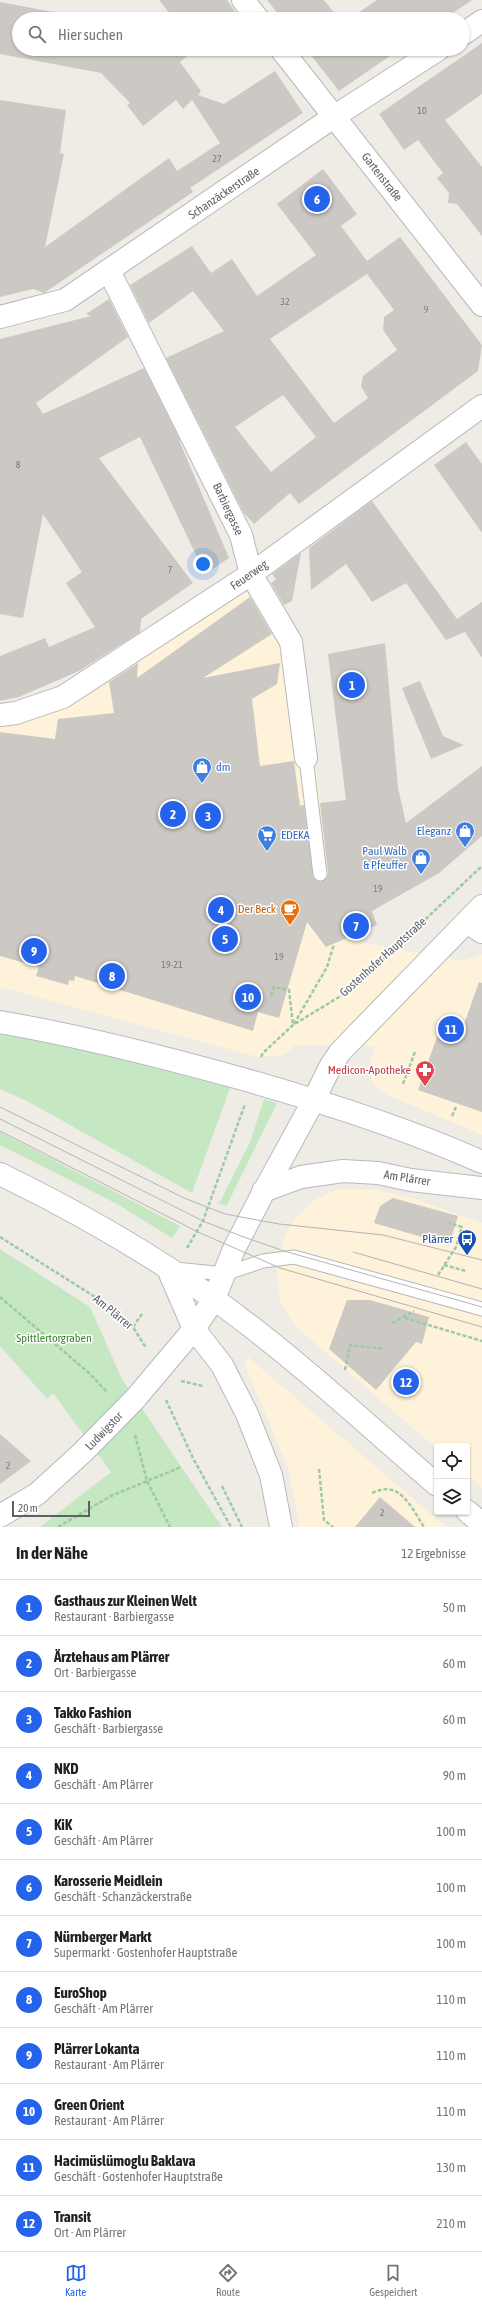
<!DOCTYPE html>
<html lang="de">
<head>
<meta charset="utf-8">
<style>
	body { margin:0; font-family:"Asap Condensed",sans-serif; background:#f6f6f6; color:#202124 }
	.controls { position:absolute; right:12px; bottom:12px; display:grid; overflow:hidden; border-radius:4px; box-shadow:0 1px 3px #0004 }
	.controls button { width:36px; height:36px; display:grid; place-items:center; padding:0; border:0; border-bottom:1px solid #e0e0e0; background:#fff; color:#202124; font:20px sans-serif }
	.scale { position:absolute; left:12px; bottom:10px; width:78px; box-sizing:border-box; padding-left:4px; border:2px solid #5c6165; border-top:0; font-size:11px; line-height:14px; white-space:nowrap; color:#5c6165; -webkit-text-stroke:3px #fff; paint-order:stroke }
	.you { position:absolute; left:203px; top:564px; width:14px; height:14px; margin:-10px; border:3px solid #fff; border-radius:50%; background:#1a73e8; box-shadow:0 0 0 6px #1a73e833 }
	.badge { display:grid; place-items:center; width:26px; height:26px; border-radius:50%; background:#2563eb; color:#fff; font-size:13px; font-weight:700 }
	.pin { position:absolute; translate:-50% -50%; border:2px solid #fff; box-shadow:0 1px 4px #0006 }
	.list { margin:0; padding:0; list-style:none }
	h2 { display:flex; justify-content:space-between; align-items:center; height:52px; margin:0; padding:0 16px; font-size:17px }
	h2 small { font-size:13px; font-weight:400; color:#757577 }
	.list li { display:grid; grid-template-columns:26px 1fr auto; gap:12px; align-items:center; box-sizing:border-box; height:56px; padding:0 16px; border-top:1px solid #e0e0e0 }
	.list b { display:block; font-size:15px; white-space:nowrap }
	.list p { margin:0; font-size:13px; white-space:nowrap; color:#757577 }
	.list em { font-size:13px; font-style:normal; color:#757577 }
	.icon { flex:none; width:22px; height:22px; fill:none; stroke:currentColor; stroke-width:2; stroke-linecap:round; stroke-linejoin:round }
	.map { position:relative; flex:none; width:482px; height:1527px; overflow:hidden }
	.search { position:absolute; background:#fff; box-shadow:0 1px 3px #0004; left:12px; right:12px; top:12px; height:44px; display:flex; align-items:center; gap:10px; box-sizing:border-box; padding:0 14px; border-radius:22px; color:#757577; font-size:15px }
	.sheet { height:724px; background:#fff }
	nav { display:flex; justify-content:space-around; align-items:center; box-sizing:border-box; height:56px; border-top:1px solid #e0e0e0; background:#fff; font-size:11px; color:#757577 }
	nav a { display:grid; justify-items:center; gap:2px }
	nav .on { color:#2563eb }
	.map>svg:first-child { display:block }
	.commercial { fill:#fef2da }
	.green { fill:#c5e7c1 }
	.building { fill:#ccc9c4; fill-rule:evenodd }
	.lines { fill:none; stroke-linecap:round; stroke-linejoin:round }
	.lane-casing { stroke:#b5b8bc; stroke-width:15 }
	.street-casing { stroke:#b5b8bc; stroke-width:24 }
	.secondary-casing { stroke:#b6babf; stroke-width:24 }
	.path { stroke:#9bcba3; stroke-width:2.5; stroke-dasharray:4 2; stroke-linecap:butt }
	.lane { stroke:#fff; stroke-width:13 }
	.street { stroke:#fff; stroke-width:22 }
	.secondary { stroke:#fff; stroke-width:22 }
	.tram { stroke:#b3b4b5; stroke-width:1 }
	.street-bridge-casing { stroke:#b5b8bc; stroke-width:24; stroke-linecap:butt }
	.street-bridge { stroke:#fff; stroke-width:22 }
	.labels { text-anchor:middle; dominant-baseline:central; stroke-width:3; stroke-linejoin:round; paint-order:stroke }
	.number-label { font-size:10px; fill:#787b7d }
	.street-label { font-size:12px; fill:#5c6165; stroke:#fff }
	.shop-label { font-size:12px; fill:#366cbe; stroke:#fff; text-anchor:start }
	.food-label { font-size:12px; fill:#c56008; stroke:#fff; text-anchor:end }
	.health-label { font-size:12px; fill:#be3a42; stroke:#fff; text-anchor:end }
	.transit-label { font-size:12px; fill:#164399; stroke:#fff; text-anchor:end }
	.park-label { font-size:12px; fill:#398533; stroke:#fff }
</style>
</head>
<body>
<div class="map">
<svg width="482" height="1527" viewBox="0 0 482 1527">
	<rect width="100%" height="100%" fill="#efece5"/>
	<path class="commercial" d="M250 585 294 635 343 939 462 961 482 954V1135L381 1092 373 1083 369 1067 374 1046H294L286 1054 280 1056 258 1057 0 987V721Z
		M341 1189 378 1190 415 1199 482 1223V1488L467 1475V1446H437V1449L295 1326 280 1301 277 1270 278 1257 284 1238 295 1218 315 1200 328 1193Z
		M248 1357 255 1363 446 1527H300L288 1468 245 1365Z"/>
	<path class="green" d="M0 1034 80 1048 230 1088 192 1193 27 1101 0 1089Z
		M264 1099 277 1103 227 1205 219 1204 250 1142Z
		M0 1132 8 1136 180 1226 172 1238 119 1205 0 1145Z
		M0 1249 90 1307 122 1379 222 1527H40L111 1472 53 1393 47 1399 0 1346Z"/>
	<path class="building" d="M159 0H227L238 16 234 19H174Z
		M267 0H324L339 19H282Z
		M377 0H472L444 19H349Z
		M0 2 90 19H19V49H196L180 62 201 91 198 95 224 104 275 71 303 113 190 188 193 192 44 293 33 289 0 297V100L66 110 60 153 64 154 45 247 169 158 177 171 220 143 192 100 183 109 176 100 143 126 127 105 130 103 101 73 0 54Z
		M482 43V94L445 120 482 167V236L457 204 448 203 449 193 437 178 443 173 418 140 404 150 379 114Z
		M306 49H400L339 91Z
		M323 169 357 214 341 226 367 261 400 237 482 345 478 371 299 504 290 493 254 524 244 513 166 358 224 331 193 291 149 323 130 285 192 246 211 273 232 259 257 296 316 255 277 204ZM367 274 394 310 384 317 383 330 397 350 363 376 361 386 368 398 334 423 270 339ZM283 395 316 437 271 472 235 427Z
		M109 299 128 337 36 403 43 414 144 368 181 442 179 440 229 558 205 574 140 437 99 458 193 583 141 619 140 632 79 671 19 697 0 701V656L45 638 49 647 95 627 66 583 82 572 43 514 23 618 0 614V339L91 316 86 314Z
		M466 442 482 464V533L434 465Z
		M372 501 457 619 482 602V658L465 632 446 640 406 583 372 602 346 564 311 590 309 548Z
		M301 553 292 601 284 605 271 583 276 579 272 574Z
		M250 597 272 634 203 678 280 663 277 684 252 699 260 766 294 761 300 806 304 805 314 879 321 882 327 877 328 873 320 803 346 800 328 654 385 643 398 788 406 823 482 766V836L439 873 372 911 377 925 326 947 307 922 279 1018 258 1012 253 1031 75 976 74 981 69 980 68 985 36 976 39 967 0 956V732L55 739 58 719 114 713 109 682 138 663 137 678Z
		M420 681 443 736 464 745 431 759 402 688Z
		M479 982 482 983V1112L418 1090 442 1023 462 1030Z
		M393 1198 458 1216 449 1245 374 1223 380 1206Z
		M347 1300H370L429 1317 422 1344 416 1342 376 1390 329 1349Z
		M0 1434 31 1461 0 1484Z
		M380 1497 415 1527H355Z"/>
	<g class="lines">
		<defs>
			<path id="lane" d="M306 758 320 874
				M176 1269 224 1274 263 1261 294 1257 482 1309"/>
			<path id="street" d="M243 0 258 19
				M463 34 482 21
				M281 49 482 305
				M109 271 241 535 251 574 291 642 306 758
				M0 317 65 300 335 116 439 49
				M0 715 16 713 63 697 251 574 482 406
				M467 922 482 932
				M314 1100 330 1067 340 1052 482 906
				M135 1399 194 1329
				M0 1516 37 1494 83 1452"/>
			<path id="secondary" d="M0 1022C81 1036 160 1056 239 1078 321 1101 403 1127 482 1162
				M0 1174C74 1210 146 1251 214 1299 292 1355 364 1422 437 1485
				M263 1191 301 1177 343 1171 378 1173 411 1180 482 1188
				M168 1269 194 1329 222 1365 247 1414 271 1475 281 1527
				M194 1329 214 1299 234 1249 263 1193 314 1100
				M467 1511 482 1524"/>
		</defs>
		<use href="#lane" class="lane-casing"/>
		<use href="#street" class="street-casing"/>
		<use href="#secondary" class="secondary-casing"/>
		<path class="path" d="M271 996 274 987 289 990 293 1025
			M294 1024 327 967 334 944
			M261 1057 263 1053 293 1025 349 991 482 866
			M403 1084 415 1052
			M452 1116 456 1107
			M0 1237 100 1300 133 1327 146 1348
			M187 1248 203 1221 245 1104
			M444 1265 466 1271
			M438 1275 456 1247 462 1227 449 1223
			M0 1297 89 1373 107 1392
			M405 1318 482 1341
			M392 1323 414 1311
			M133 1327 142 1314
			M345 1370 350 1345 385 1349
			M181 1381 203 1386
			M166 1400 193 1458 231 1527
			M135 1435 147 1481 170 1527
			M319 1469 324 1520 333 1527
			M222 1486 242 1527
			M372 1493C400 1479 411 1507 424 1527
			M58 1527 111 1496 181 1467"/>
		<use href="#lane" class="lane"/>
		<use href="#street" class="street"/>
		<use href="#secondary" class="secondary"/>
		<path class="tram" d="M0 1107 184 1198 225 1214 279 1224 383 1235 482 1260
			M0 1119 203 1221 241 1236 284 1251 482 1307
			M0 1131 198 1232 280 1268 482 1327
			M353 1252 482 1289"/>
		<defs>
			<path id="street-bridge" d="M83 1452 135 1399"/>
		</defs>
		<use href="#street-bridge" class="street-bridge-casing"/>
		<use href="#street-bridge" class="street-bridge"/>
	</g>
	<defs>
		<symbol id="shop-pin" viewBox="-11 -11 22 30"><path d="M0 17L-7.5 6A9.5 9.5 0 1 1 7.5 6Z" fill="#3f7fe0" stroke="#fff"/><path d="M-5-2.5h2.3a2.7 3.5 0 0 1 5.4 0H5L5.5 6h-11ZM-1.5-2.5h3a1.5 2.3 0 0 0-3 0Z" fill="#fff"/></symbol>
		<symbol id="supermarket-pin" viewBox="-11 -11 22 30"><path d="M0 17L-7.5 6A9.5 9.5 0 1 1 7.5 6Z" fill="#3f7fe0" stroke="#fff"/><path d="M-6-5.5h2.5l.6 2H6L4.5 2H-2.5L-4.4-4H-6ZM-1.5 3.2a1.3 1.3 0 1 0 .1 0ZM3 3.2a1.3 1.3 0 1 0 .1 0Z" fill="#fff"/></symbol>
		<symbol id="cafe-pin" viewBox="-11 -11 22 30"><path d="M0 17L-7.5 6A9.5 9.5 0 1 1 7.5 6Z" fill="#e8710a" stroke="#fff"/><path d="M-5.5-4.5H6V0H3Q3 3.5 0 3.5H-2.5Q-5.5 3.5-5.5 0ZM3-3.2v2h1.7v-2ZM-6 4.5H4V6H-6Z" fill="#fff"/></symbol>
		<symbol id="pharmacy-pin" viewBox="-11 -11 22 30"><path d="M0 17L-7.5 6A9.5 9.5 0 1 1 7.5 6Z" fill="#e0444e" stroke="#fff"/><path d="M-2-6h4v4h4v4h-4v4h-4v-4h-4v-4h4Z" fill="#fff"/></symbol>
		<symbol id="bus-pin" viewBox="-11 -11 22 30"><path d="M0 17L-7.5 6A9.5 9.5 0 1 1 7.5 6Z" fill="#1a4fb4" stroke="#fff"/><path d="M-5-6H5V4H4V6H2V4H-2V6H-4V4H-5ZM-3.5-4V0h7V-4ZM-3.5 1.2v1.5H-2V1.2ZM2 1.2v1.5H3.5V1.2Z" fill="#fff"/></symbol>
	</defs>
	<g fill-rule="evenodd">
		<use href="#shop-pin" x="191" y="756" width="22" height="30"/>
		<use href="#shop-pin" x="454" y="820" width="22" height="30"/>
		<use href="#supermarket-pin" x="256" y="824" width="22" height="30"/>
		<use href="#shop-pin" x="410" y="847" width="22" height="30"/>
		<use href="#cafe-pin" x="279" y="898" width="22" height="30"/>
		<use href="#pharmacy-pin" x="414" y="1059" width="22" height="30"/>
		<use href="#bus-pin" x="456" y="1228" width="22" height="30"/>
	</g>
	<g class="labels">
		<g class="number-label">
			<text x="422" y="110">10</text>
			<text x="217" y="158">27</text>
			<text x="285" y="301">32</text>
			<text x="426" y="309">9</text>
			<text x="18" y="464">8</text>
			<text x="170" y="569">7</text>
			<text x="378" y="888">19</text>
			<text x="279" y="956">19</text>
			<text x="172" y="964">19-21</text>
			<text x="8" y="1465">2</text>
			<text x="382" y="1512">2</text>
		</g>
		<g class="street-label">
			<text transform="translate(382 177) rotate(52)">Gartenstraße</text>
			<text transform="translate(224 193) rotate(-34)">Schanzäckerstraße</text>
			<text transform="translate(228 509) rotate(65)">Barbiergasse</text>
			<text transform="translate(249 575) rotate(-35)">Feuerweg</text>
			<text transform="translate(383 957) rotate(-42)">Gostenhofer Hauptstraße</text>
			<text transform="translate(407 1178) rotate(9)">Am Plärrer</text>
			<text transform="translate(113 1312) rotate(39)">Am Plärrer</text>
			<text transform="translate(104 1431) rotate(-46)">Ludwigstor</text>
		</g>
		<g class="shop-label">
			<text x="216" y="767">dm</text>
			<text x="451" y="831" text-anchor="end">Eleganz</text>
			<text x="281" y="835">EDEKA</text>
			<text x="407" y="851" text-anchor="end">Paul Walb<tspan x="407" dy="14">&amp; Pfeuffer</tspan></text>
		</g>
		<g class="food-label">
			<text x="276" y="909">Der Beck</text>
		</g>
		<g class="health-label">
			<text x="411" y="1070">Medicon-Apotheke</text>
		</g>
		<g class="transit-label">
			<text x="453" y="1239">Plärrer</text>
		</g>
		<g class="park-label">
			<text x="54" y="1338">Spittlertorgraben</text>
		</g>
	</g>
</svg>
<div class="controls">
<button><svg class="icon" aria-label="locate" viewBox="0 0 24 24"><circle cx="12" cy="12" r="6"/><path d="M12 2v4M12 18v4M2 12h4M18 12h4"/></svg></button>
<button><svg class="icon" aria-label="layers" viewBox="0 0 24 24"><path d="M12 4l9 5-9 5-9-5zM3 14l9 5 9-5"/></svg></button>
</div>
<div class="scale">20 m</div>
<div class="you"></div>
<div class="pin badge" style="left:352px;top:685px">1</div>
<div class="pin badge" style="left:173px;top:814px">2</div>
<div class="pin badge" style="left:208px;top:816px">3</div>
<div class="pin badge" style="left:221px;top:910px">4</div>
<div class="pin badge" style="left:225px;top:939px">5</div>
<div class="pin badge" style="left:317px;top:199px">6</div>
<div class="pin badge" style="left:356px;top:926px">7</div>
<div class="pin badge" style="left:112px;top:976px">8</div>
<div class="pin badge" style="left:34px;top:951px">9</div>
<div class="pin badge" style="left:248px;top:997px">10</div>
<div class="pin badge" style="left:451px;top:1029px">11</div>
<div class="pin badge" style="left:406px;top:1382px">12</div>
<div class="search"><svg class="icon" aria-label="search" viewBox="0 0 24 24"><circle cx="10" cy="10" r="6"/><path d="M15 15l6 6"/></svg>Hier suchen</div>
</div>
<section class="sheet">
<h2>In der Nähe<small>12 Ergebnisse</small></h2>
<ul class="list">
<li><span class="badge">1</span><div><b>Gasthaus zur Kleinen Welt</b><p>Restaurant · Barbiergasse</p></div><em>50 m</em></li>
<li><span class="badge">2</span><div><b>Ärztehaus am Plärrer</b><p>Ort · Barbiergasse</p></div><em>60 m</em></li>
<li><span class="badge">3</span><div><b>Takko Fashion</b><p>Geschäft · Barbiergasse</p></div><em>60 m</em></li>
<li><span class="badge">4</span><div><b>NKD</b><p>Geschäft · Am Plärrer</p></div><em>90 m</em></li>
<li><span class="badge">5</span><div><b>KiK</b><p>Geschäft · Am Plärrer</p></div><em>100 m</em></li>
<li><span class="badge">6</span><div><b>Karosserie Meidlein</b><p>Geschäft · Schanzäckerstraße</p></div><em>100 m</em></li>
<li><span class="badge">7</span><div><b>Nürnberger Markt</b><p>Supermarkt · Gostenhofer Hauptstraße</p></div><em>100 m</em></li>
<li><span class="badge">8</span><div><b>EuroShop</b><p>Geschäft · Am Plärrer</p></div><em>110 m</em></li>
<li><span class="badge">9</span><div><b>Plärrer Lokanta</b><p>Restaurant · Am Plärrer</p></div><em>110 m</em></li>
<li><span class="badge">10</span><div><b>Green Orient</b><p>Restaurant · Am Plärrer</p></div><em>110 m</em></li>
<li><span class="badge">11</span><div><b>Hacimüslümoglu Baklava</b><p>Geschäft · Gostenhofer Hauptstraße</p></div><em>130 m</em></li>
<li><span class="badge">12</span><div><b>Transit</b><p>Ort · Am Plärrer</p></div><em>210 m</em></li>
</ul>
</section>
<nav>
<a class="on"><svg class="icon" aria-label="map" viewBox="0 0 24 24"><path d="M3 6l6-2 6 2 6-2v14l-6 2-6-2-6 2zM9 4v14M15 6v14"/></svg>Karte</a>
<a><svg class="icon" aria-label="directions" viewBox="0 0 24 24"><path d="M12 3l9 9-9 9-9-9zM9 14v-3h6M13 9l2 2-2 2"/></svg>Route</a>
<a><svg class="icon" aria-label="saved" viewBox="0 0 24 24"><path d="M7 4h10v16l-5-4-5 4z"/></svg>Gespeichert</a>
</nav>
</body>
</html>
